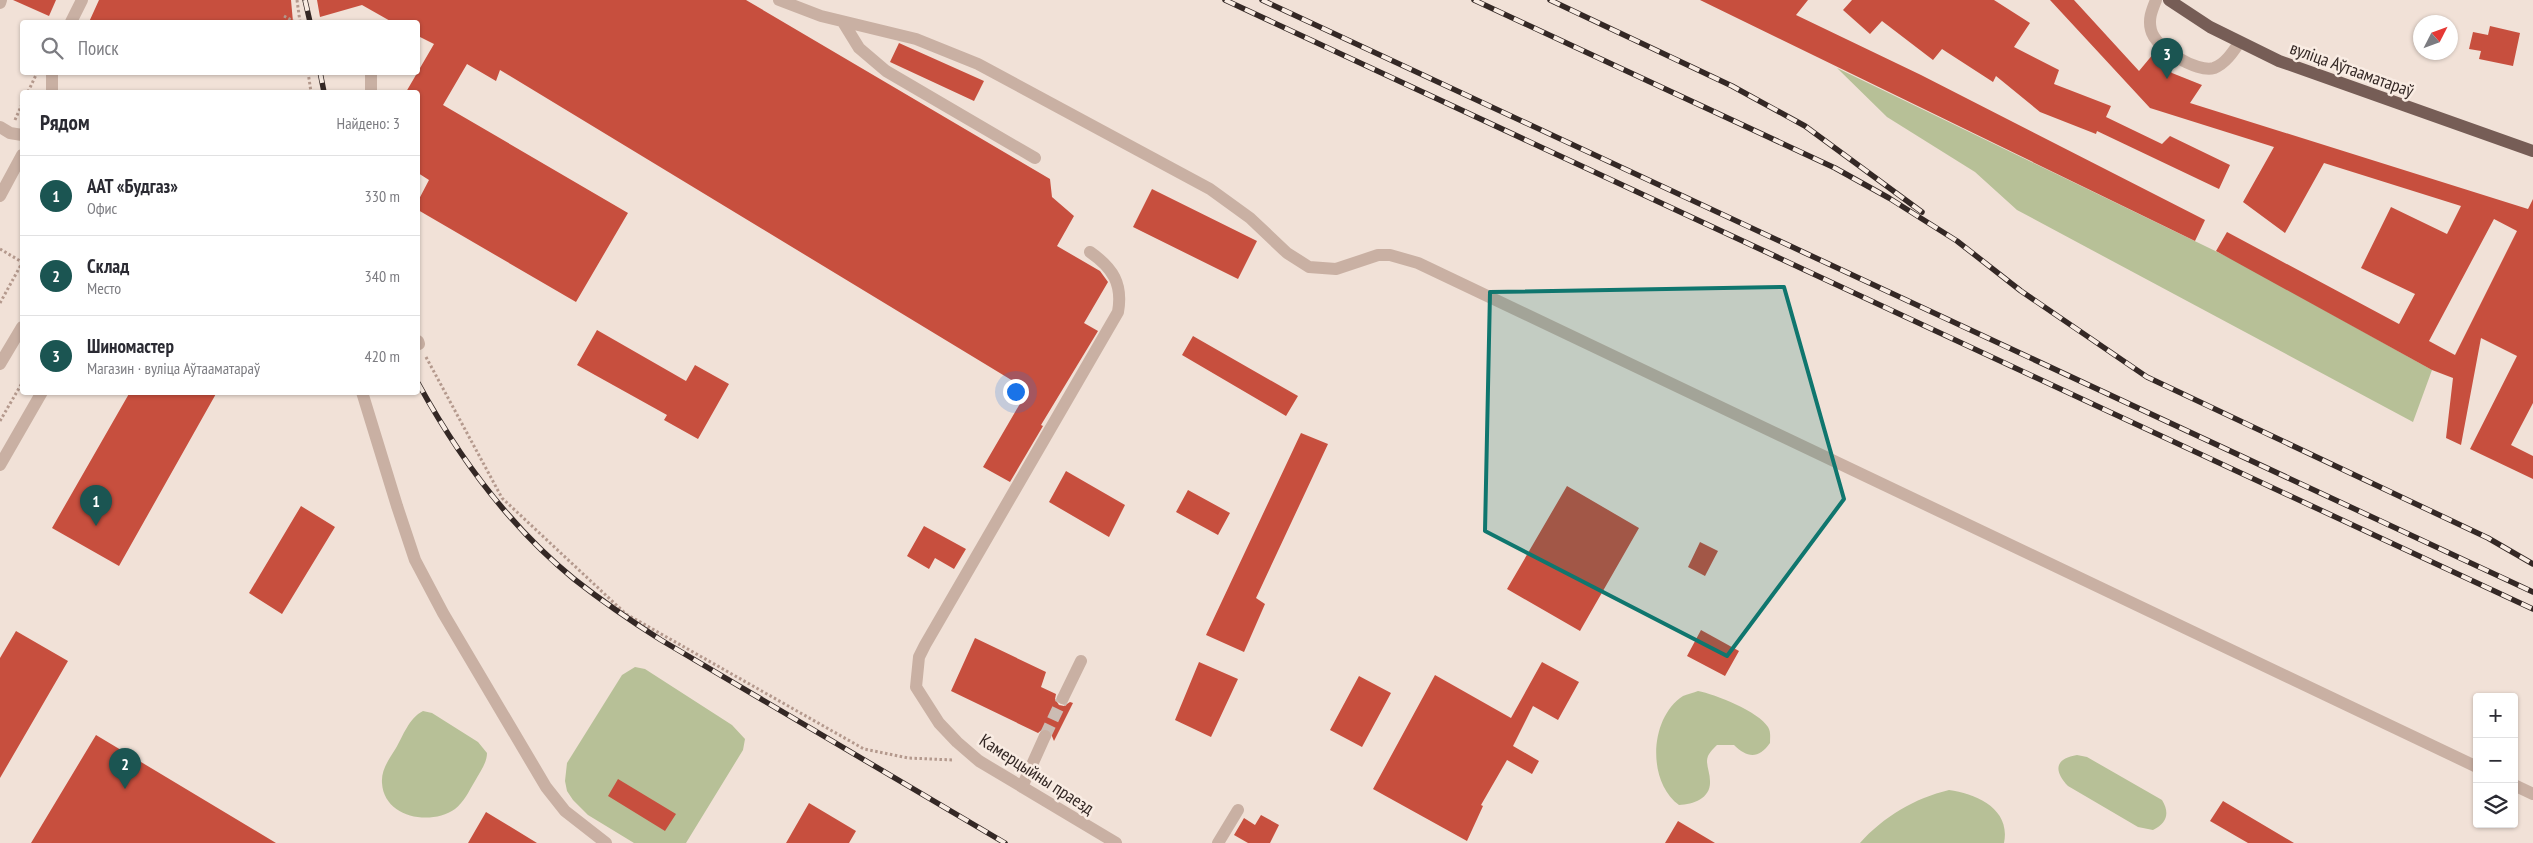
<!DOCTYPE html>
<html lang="ru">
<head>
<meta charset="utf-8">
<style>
	body { margin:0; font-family:"PT Sans Narrow",sans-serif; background:#f7f7f7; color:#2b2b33 }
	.controls { position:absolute; right:15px; bottom:15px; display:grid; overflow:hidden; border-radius:5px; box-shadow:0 1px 4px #0004 }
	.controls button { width:45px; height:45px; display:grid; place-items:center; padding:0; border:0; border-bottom:1px solid #e1e1e2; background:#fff; color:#2b2b33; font:25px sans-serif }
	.compass { position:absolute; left:2413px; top:15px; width:45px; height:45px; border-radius:50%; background:#fff; box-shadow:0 1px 4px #0004; rotate:48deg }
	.you { position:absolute; left:1015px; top:391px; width:18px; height:18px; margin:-12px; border:4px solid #fff; border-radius:50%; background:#1a73e8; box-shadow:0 0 0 8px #1a73e833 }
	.badge { display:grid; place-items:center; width:32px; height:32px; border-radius:50%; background:#1b5552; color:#fff; font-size:16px; font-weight:700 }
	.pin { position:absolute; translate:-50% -41px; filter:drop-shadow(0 1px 2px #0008) }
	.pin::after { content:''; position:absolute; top:26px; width:18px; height:15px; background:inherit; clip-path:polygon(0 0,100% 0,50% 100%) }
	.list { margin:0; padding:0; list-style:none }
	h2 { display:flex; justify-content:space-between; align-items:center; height:65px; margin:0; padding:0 20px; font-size:21px }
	h2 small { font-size:16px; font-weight:400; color:#7c7c81 }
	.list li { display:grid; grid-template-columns:32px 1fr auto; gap:15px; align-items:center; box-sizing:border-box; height:80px; padding:0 20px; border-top:1px solid #e1e1e2 }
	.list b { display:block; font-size:19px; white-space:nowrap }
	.list p { margin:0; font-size:16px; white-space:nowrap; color:#7c7c81 }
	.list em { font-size:16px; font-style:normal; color:#7c7c81 }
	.icon { flex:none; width:28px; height:28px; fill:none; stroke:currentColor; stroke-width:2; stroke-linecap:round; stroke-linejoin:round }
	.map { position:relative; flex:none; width:2533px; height:843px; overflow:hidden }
	.search { position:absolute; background:#fff; box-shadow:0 1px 4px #0004; left:20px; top:20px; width:400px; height:55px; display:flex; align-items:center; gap:12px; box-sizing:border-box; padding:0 18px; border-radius:5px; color:#7c7c81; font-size:19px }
	.panel { position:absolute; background:#fff; box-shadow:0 1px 4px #0004; left:20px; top:90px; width:400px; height:305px; border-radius:5px }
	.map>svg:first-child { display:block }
	.green { fill:#b7c097 }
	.building { fill:#c74f3e; fill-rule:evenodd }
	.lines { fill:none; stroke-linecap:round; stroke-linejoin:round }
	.minor-tunnel { stroke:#cbbcb3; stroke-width:12; stroke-dasharray:12 6; stroke-linecap:butt }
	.path { stroke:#b4998d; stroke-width:3; stroke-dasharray:2.5 2.5; stroke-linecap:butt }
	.minor { stroke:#c9b0a3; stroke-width:12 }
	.major { stroke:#765d56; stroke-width:12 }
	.rail-casing { stroke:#342825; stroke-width:5.5 }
	.rail { stroke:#f9ece3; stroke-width:4; stroke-dasharray:11; stroke-linecap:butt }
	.marked { fill:#0f766e; fill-opacity:0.2; stroke:#0f766e; stroke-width:4; stroke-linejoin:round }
	.labels { text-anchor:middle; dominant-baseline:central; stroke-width:5; stroke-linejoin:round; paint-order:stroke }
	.street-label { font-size:18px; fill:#342825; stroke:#f9ece3 }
</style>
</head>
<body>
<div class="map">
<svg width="2533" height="843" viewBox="0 0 2533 843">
	<rect width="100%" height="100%" fill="#f1e1d7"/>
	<path class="green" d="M1837 68 2236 261 2432 370 2413 422 2017 210 1975 172 1887 117Z
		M635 667 645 669 732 725 745 739 743 750 686 843H634L588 815 573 800 567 791 565 781 567 763 622 675Z
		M1698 691C1715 694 1759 712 1768 727 1771 732 1770 737 1770 743 1759 759 1747 758 1734 745H1717C1713 749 1707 754 1707 761 1707 767 1710 774 1710 781 1711 798 1694 804 1679 805 1647 782 1649 718 1683 696 1687 694 1694 693 1698 691Z
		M423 711 432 713 478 742 487 753C487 763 480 772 475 781 469 791 464 802 455 809 431 826 384 818 382 783 381 770 389 759 396 748 403 736 409 718 423 711Z
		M2077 755 2087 757 2162 800C2170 813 2167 823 2153 830L2138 827 2068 786C2054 771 2054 759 2077 755Z
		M1949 790C1977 794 2011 809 2004 843H1860C1883 817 1915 798 1949 790Z"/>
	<path class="building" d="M13 0H56L49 16Z
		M99 0H291L293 22H89Z
		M317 0H746L1050 179 1052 197 1074 216 1057 246 1100 271 1108 282 1084 323 1098 331 1041 425 1043 426 1010 482 983 467 1028 390 500 70 496 81 467 64 443 105 628 213 576 302 418 210V201L429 180 418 173V92H406L434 44 418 36V22H392L362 5 320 17Z
		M1700 0H1808L1796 15 1921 75 2205 220 2195 241Z
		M1852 0H1994L2030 23 2014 47 2059 70 2054 84 2111 106 2106 117 2162 144 2170 136 2230 165 2219 189 2097 131 2096 134 2040 112 1996 76 1993 82 1942 49 1933 60 1882 21 1870 34 1843 10Z
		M2050 0H2074L2139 71 2154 53 2172 73 2202 85 2190 103 2528 209 2533 199V403L2511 445 2533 456V479L2470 449 2517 356 2481 338 2461 445 2446 438 2453 378 2432 370 2216 251 2227 232 2399 324 2415 294 2361 268 2391 207 2447 234 2461 206 2324 163 2285 233 2243 202 2274 147 2150 108ZM2494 219 2517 231 2455 355 2429 341Z
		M2490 26 2520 33 2513 66 2479 59 2481 51 2469 49 2473 32 2488 35Z
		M899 43 984 81 974 101 890 62Z
		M1152 189 1257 241 1238 279 1133 227Z
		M597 330 686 381 695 365 729 384 698 439 664 420 667 415 577 365Z
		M1193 336 1298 396 1286 416 1182 355Z
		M130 392H217L119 566 52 528Z
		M1301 433 1328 444 1256 598 1265 604 1244 652 1206 635Z
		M1066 471 1125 505 1109 537 1049 502Z
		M1567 486 1639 528 1580 631 1507 589Z
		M1188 490 1230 513 1218 535 1176 512Z
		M301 506 335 527 282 614 249 593Z
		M924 526 966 549 954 569 935 558 929 569 907 556Z
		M1700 542 1718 551 1705 576 1688 567Z
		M1701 630 1739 651 1725 676 1687 656Z
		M16 631 68 661 0 778V658Z
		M975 638 1046 672 1041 687 1056 694 1055 699 1059 705 1064 706 1070 702 1073 703 1054 741 1049 729 1044 728 1038 733 951 691Z
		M1199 662 1238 679 1211 737 1175 720Z
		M1542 662 1579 682 1558 720 1533 706 1513 746 1539 761 1532 774 1507 760 1481 805 1483 806 1467 841 1373 789 1435 675 1511 718Z
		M1359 676 1391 693 1362 747 1330 730Z
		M96 735 276 843H31Z
		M618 779 676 814 665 831 608 796Z
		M2223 801 2294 843H2248L2210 821Z
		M809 803 856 831 849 843H786Z
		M486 812 537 843H468Z
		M1261 815 1279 825 1270 843H1248L1234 835 1244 818 1255 825Z
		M1678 821 1715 843H1665Z"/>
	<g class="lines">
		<path class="minor-tunnel" d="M1045 736 1063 698"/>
		<path class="path" d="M297 0 300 22
			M284 16 295 22
			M308 72 311 92
			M28 92 36 75
			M15 120 22 104
			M0 249 22 262
			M0 303 22 263
			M426 357 502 498 626 614 864 749 908 758 953 760
			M0 421 22 383"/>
		<path class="minor" d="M779 0 821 16 916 39 978 64 1210 189 1250 218 1287 253 1309 267 1336 269 1378 255H1390L1418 263 2477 767
			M2156 0C2152 10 2148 19 2151 30 2155 48 2197 73 2214 68 2225 64 2233 52 2239 43
			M0 3 1 0
			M71 22 82 0
			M843 22 859 48 886 71 1035 158
			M371 72V92
			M52 92V72
			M0 127 10 133 22 135
			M0 196 22 155
			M1090 252C1113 268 1123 284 1118 312L925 645 919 657 916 687 939 723 957 742 979 761 1116 843
			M418 341 419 344
			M0 364 22 327
			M362 392 397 506 415 560 443 613 546 787 565 811 606 843
			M0 465 42 392
			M1063 698 1081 661
			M2514 785 2533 794
			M1022 787 1045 736
			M1218 843 1238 810"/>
		<path class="major" d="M2169 0 2210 27 2279 61 2533 151"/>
		<defs>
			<path id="rail" d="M305 0 310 22
				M1225 0 2533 609
				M1262 0 2533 592
				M1474 0 1835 168 1889 198 1957 241 2021 291 2147 377 2488 538 2533 564
				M1550 0 1732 86 1805 126 1922 212
				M320 72 324 92
				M418 383C458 456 509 526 574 579 602 601 631 621 661 640L1005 843"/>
		</defs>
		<use href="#rail" class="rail-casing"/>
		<use href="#rail" class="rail"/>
	</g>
	<path class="marked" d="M1784 287 1844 499 1727 656 1485 531 1490 292Z"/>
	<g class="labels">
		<g class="street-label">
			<text transform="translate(2352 69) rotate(20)">вуліца Аўтааматараў</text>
			<text transform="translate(1037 774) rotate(33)">Камерцыйны праезд</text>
		</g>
	</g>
</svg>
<div class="controls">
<button>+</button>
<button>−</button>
<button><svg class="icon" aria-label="layers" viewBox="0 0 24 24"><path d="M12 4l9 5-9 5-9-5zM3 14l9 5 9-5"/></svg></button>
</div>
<svg class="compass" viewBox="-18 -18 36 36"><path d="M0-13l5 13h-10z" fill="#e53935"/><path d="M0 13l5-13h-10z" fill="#7c7c81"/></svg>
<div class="you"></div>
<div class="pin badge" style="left:96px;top:526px">1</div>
<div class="pin badge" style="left:125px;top:789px">2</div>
<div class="pin badge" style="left:2167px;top:79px">3</div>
<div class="search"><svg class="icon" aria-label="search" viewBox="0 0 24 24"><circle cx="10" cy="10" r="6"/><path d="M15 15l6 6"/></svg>Поиск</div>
<section class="panel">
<h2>Рядом<small>Найдено: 3</small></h2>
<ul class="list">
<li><span class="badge">1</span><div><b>ААТ «Будгаз»</b><p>Офис</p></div><em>330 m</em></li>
<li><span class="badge">2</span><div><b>Склад</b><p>Место</p></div><em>340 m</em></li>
<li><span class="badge">3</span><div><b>Шиномастер</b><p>Магазин · вуліца Аўтааматараў</p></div><em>420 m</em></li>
</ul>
</section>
</div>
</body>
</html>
